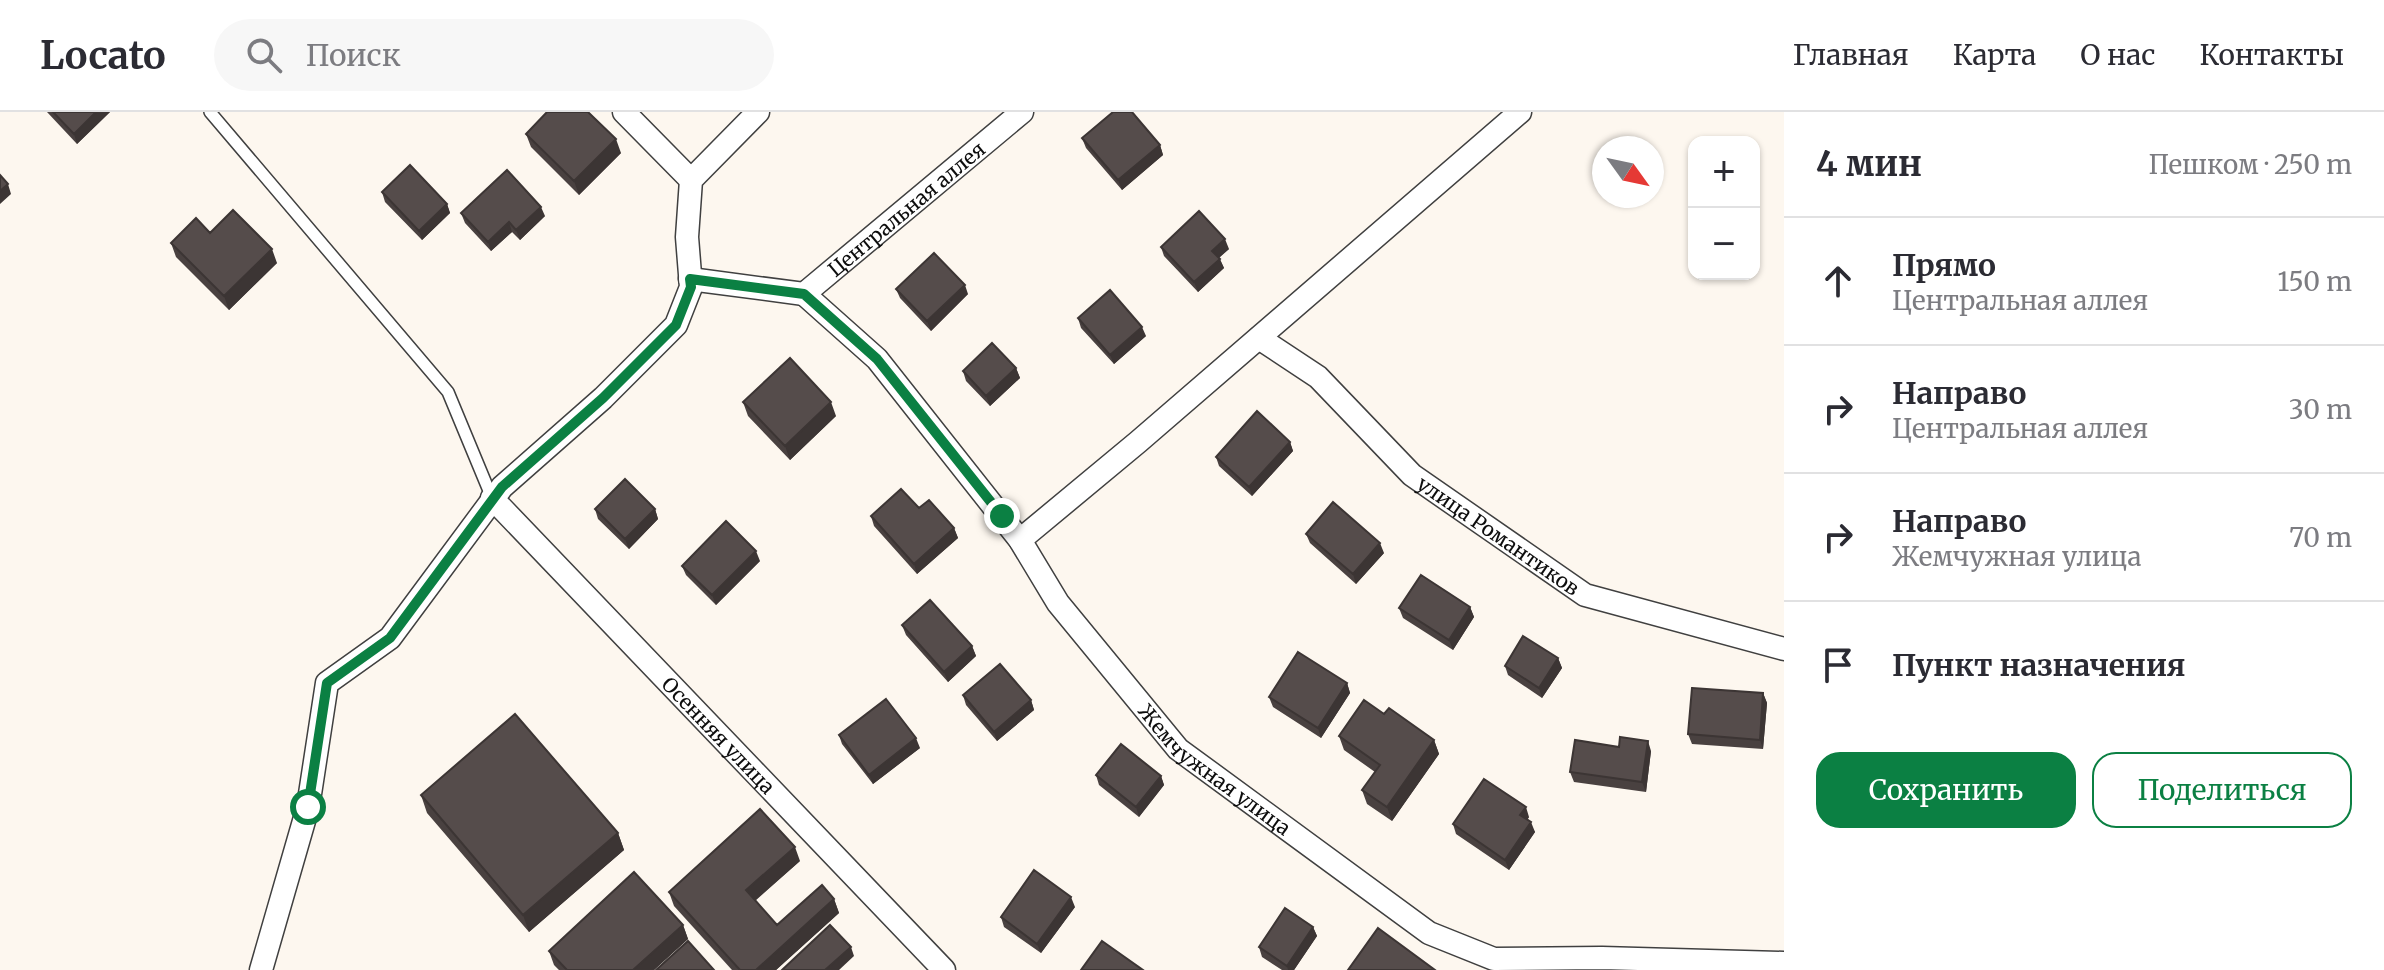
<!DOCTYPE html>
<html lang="ru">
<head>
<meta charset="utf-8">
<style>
	body { margin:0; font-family:Merriweather,serif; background:#f7f7f7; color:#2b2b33 }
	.controls { position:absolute; right:24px; top:24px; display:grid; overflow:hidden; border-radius:16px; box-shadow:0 2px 6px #0004 }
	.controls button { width:72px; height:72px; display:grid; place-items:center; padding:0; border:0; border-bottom:2px solid #e1e1e2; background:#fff; color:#2b2b33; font:40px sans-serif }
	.compass { position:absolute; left:1592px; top:24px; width:72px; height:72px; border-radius:50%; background:#fff; box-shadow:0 2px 6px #0004; rotate:123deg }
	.stop { position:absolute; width:24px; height:24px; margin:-18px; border:6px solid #0b8043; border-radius:50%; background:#fff }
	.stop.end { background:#0b8043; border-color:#fff; box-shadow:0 2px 8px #0008 }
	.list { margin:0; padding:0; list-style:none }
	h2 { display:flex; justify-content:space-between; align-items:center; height:104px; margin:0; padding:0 32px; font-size:34px }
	h2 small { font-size:26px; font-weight:400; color:#7c7c81 }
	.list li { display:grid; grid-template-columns:52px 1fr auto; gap:24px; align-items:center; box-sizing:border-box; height:128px; padding:0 32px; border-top:2px solid #e1e1e2 }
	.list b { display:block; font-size:30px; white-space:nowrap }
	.list p { margin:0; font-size:26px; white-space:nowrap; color:#7c7c81 }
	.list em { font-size:26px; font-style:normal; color:#7c7c81 }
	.actions { display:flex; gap:16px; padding:24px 32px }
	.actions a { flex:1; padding:18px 0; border:2px solid #0b8043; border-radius:24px; text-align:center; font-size:28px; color:#0b8043 }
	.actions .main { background:#0b8043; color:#fff }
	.icon { flex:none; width:44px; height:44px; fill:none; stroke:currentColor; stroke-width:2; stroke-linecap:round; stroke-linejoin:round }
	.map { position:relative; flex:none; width:1784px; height:858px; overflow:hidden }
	header { display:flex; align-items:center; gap:48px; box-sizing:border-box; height:112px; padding:0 40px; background:#fff; border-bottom:2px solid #e1e1e2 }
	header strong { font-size:38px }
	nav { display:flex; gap:44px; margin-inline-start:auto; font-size:28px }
	.search { width:560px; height:72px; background:#f7f7f7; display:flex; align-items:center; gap:20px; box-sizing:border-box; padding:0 28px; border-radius:44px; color:#7c7c81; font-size:30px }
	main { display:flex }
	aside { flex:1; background:#fff }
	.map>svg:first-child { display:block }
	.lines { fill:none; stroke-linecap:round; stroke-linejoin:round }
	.lane-casing { stroke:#404040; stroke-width:14 }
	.street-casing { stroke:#404040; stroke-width:25 }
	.lane { stroke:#fff; stroke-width:11 }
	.street { stroke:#fff; stroke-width:22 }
	.wall { fill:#494140 }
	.shaded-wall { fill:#3c3534 }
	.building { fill:#554c4b; stroke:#3c3534; stroke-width:2 }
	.route { stroke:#0b8043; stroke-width:10 }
	.labels { text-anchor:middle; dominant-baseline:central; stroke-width:8; stroke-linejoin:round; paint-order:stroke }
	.street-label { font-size:20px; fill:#0d0d0d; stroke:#fff }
</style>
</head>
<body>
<header>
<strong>Locato</strong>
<div class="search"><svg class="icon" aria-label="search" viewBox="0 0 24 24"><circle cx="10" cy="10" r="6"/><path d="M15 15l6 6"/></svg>Поиск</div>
<nav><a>Главная</a><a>Карта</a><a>О нас</a><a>Контакты</a></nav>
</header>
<main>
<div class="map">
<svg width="1784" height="858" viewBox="0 0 1784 858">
	<rect width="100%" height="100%" fill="#fdf7ef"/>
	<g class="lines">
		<defs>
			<path id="lane" d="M210 0 448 280 492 386"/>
			<g id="street">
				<path d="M624 0 691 68"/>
				<path id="s1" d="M690 167 804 182 1022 0"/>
				<path id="s2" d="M804 182 877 247 1020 428 1058 491 1178 637 1429 821 1494 847 1602 846 1784 851"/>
				<path id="s3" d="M1259 226 1318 265 1412 363 1585 483 1784 537"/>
				<path id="s4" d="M492 386 944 858"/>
				<path d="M1020 428 1138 330 1520 0"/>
				<path d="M261 858 308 695 327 571 390 526 502 375 603 286 676 213 691 175 687 125 691 68 758 0"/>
			</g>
		</defs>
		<use href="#lane" class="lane-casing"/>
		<use href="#street" class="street-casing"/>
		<use href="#lane" class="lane"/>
		<use href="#street" class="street"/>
	</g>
	<path class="wall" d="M47 0H110L77 32Z
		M526 22 621 41 579 83 531 35Z
		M1082 26 1160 33 1163 43 1122 78 1086 36Z
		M382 80 447 92 450 101 422 128 385 90Z
		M461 101 545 104 520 128 512 120 491 139 465 111Z
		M210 121 277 151 229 198 176 145 171 131Z
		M1161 135 1229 137 1219 146 1224 156 1198 180 1164 144Z
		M896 177 968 182 931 219 900 186Z
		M1078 206 1146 224 1114 252 1081 216Z
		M1016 256 1020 266 990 294 966 269 963 259Z
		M743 290 836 304 790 348 748 304Z
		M1290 330 1293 339 1252 384 1219 354 1216 345Z
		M919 396 954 416 958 426 917 462 874 414 871 404Z
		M595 397H655L658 407 629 437 598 407Z
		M1306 422 1384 441 1356 472 1310 431Z
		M760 449 716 493 686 463 682 454Z
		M1470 495 1474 505 1453 538 1403 506 1399 496Z
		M902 513 972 534 976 544 948 570 906 523Z
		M1558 546 1562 556 1542 586 1508 563 1505 554Z
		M1347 571 1350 581 1321 626 1273 595 1269 585Z
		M1763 581 1767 591 1763 637 1692 632 1688 622Z
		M963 583 1031 588 1034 598 997 629 966 593Z
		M1384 602 1434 628 1439 642 1392 709 1367 692 1362 678 1375 660 1344 638 1339 624Z
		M839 623 920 636 873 672 842 632Z
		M1651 639 1646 680 1574 670 1570 660Z
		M1096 663 1161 664 1164 673 1139 705 1099 673Z
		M421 683 618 721 624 738 529 820 427 701Z
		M1529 705 1527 708 1535 720 1509 758 1456 722 1453 712Z
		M800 749 755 789 777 813 834 787 839 801 776 858H732L674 794 669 780Z
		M1075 795 1041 841 1004 815 1001 805Z
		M683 813 688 827 654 858H559L554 853 549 839Z
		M1313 815 1317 824 1294 858H1282L1262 845 1259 835Z"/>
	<path class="shaded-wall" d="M96 0H110L77 32 74 22Z
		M616 27 621 41 579 83 574 69Z
		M1160 33 1163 43 1122 78 1118 68Z
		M8 72 11 82 0 92V79Z
		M447 92 450 101 422 128 419 119Z
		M541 95 545 104 520 128 516 118Z
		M509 110 512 120 491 139 488 130Z
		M1225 127 1229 137 1216 148 1212 139Z
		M272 137 277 151 229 198 224 184Z
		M1220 147 1224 156 1198 180 1194 170Z
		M965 173 968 182 931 219 927 209Z
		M1142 215 1146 224 1114 252 1110 243Z
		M1016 256 1020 266 990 294 986 284Z
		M831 290 836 304 790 348 785 334Z
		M1290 330 1293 339 1252 384 1249 375Z
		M655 397 658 407 629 437 625 427Z
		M954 416 958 426 917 462 914 452Z
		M1380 431 1384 441 1356 472 1353 462Z
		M756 439 760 449 716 493 712 483Z
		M1470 495 1474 505 1453 538 1449 528Z
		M972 534 976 544 948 570 944 560Z
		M1558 546 1562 556 1542 586 1539 576Z
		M1347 571 1350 581 1321 626 1318 616Z
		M1763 581 1767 591 1763 637 1760 628Z
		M1031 588 1034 598 997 629 994 620Z
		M916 626 920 636 873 672 869 663Z
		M1434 628 1439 642 1392 709 1387 695Z
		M1648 629 1651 639 1646 680 1642 670Z
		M1161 664 1164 673 1139 705 1136 695Z
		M1526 695 1529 705 1524 713 1520 703Z
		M1531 710 1535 720 1509 758 1505 748Z
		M618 721 624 738 529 820 523 803Z
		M795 735 800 749 751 792 746 778Z
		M1071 785 1075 795 1041 841 1037 832Z
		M834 787 839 801 776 858H756Z
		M683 813 688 827 654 858H633Z
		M1313 815 1317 824 1294 858H1288L1287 854Z
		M851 835 854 844 839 858H825Z"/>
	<path class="building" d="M53 0H96L74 22Z
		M547 0H588L616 27 574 69 526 22Z
		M1113 0H1132L1160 33 1118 68 1082 26Z
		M410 53 447 92 419 119 382 80Z
		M507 58 541 95 516 118 509 110 488 130 461 101Z
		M0 63 8 72 0 79Z
		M233 98 272 137 224 184 171 131 196 106 210 121Z
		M1199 99 1225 127 1212 139 1220 147 1194 170 1161 135Z
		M934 141 965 173 927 209 896 177Z
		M1110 178 1142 215 1110 243 1078 206Z
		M992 231 1016 256 986 284 963 259Z
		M790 246 831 290 785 334 743 290Z
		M1257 299 1290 330 1249 375 1216 345Z
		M625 367 655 397 625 427 595 397Z
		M901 377 919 396 929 388 954 416 914 452 871 404Z
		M1333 390 1380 431 1353 462 1306 422Z
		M726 409 756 439 712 483 682 454Z
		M1421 463 1470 495 1449 528 1399 496Z
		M930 488 972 534 944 560 902 513Z
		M1523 524 1558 546 1539 576 1505 554Z
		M1298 540 1347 571 1318 616 1269 585Z
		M1000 552 1031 588 994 620 963 583Z
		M1692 576 1763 581 1760 628 1688 622Z
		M886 587 916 626 869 663 839 623Z
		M1364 588 1384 602 1389 596 1434 628 1387 695 1362 678 1380 653 1339 624Z
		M515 602 618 721 523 803 421 683Z
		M1620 625 1648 629 1642 670 1570 660 1575 628 1619 635Z
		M1121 632 1161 664 1136 695 1096 663Z
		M1484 667 1526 695 1520 703 1531 710 1505 748 1453 712Z
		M760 697 795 735 746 778 777 813 822 773 834 787 756 858H740L669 780Z
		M1034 758 1071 785 1037 832 1001 805Z
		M634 760 683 813 633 858H567L549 839Z
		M1285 796 1313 815 1287 854 1259 835Z
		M830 813 851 835 825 858H782Z
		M1378 816 1435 858H1348Z
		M688 829 714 858H656Z
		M1102 829 1143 858H1081Z"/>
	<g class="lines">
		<path class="route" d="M308 695 327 571 390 526 502 375 603 286 676 213 691 175 690 167 804 182 877 247 1002 404"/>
	</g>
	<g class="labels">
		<g class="street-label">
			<text stroke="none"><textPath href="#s1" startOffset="248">Центральная аллея</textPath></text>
			<text stroke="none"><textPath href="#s3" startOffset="312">улица Романтиков</textPath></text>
			<text stroke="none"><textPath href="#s4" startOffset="328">Осенняя улица</textPath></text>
			<text stroke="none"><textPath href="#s2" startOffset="632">Жемчужная улица</textPath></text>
		</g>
	</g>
</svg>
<div class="controls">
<button>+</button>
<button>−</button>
</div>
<svg class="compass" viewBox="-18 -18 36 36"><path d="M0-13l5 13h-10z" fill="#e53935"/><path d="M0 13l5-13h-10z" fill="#7c7c81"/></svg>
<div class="stop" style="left:308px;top:695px"></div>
<div class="stop end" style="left:1002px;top:404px"></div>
</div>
<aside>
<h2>4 мин<small>Пешком · 250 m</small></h2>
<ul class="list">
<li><svg class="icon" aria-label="ahead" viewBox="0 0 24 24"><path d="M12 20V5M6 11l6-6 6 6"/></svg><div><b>Прямо</b><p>Центральная аллея</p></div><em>150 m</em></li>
<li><svg class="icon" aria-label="right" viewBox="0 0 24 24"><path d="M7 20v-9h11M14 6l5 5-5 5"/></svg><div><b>Направо</b><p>Центральная аллея</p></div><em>30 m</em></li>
<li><svg class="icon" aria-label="right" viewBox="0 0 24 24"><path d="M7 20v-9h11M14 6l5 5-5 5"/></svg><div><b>Направо</b><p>Жемчужная улица</p></div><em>70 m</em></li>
<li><svg class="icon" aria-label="arrive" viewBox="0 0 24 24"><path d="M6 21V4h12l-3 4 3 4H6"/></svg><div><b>Пункт назначения</b></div></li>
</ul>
<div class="actions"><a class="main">Сохранить</a><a>Поделиться</a></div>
</aside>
</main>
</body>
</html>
